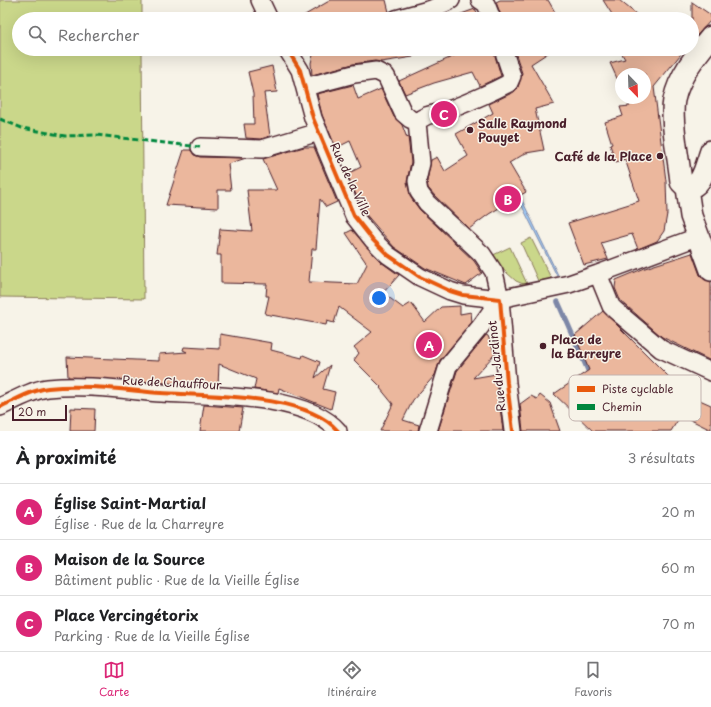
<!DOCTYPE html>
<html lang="fr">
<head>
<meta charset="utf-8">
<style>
	body { margin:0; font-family:"Playpen Sans",sans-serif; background:#f6f6f6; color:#202124 }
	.compass { position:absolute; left:615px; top:68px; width:36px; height:36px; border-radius:50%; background:#fff; box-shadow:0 4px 16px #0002; rotate:157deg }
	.scale { position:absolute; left:12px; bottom:10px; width:55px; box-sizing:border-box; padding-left:4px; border:2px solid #4a1f2b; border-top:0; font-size:11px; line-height:14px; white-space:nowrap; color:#4a1f2b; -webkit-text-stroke:3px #f7f3e8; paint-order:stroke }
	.you { position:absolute; left:379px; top:298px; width:14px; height:14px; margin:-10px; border:3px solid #fff; border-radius:50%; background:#1a73e8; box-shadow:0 0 0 6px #1a73e833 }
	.badge { display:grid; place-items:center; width:26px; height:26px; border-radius:50%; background:#db2777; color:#fff; font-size:13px; font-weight:700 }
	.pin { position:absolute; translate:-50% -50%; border:2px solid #fff; box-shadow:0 1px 4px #0006 }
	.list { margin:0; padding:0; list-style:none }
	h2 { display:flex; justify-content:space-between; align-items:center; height:52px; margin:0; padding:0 16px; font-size:17px }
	h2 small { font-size:13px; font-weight:400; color:#757577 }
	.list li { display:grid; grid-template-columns:26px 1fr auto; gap:12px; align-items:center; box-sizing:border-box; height:56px; padding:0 16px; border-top:1px solid #e0e0e0 }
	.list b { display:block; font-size:15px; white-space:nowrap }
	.list p { margin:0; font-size:13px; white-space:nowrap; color:#757577 }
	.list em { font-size:13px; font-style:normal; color:#757577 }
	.icon { flex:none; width:22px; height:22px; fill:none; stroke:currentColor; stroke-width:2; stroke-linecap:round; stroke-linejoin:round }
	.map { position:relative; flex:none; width:711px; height:431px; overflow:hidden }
	.search { position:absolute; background:#fff; box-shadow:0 4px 16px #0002; left:12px; right:12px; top:12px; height:44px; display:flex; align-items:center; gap:10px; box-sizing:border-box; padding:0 14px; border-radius:22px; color:#757577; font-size:15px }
	.sheet { height:220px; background:#fff }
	nav { display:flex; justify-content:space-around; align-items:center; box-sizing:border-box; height:56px; border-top:1px solid #e0e0e0; background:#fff; font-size:11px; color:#757577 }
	nav a { display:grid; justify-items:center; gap:2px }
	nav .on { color:#db2777 }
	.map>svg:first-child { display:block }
	.green { fill:#cad78a; stroke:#8a7b5a }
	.water { fill:#9fcdfa; stroke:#7d87a7 }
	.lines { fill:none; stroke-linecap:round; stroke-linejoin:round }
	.stream { stroke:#7d87a7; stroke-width:5.5 }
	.building { fill:#ebb79d; stroke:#4a1f2b }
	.minor-casing { stroke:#4a1f2b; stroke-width:20 }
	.tertiary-casing { stroke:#4a1f2b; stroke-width:24 }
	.minor { stroke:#f7f3e8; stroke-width:17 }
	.tertiary { stroke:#f7f3e8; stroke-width:21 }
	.quiet { stroke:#00873e; stroke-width:3; stroke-dasharray:6 3; stroke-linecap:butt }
	.cycleway-casing { stroke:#f7f3e8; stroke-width:6 }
	.cycleway { stroke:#e8590c; stroke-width:4 }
	.poi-dot { fill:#4a1f2b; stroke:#f7f3e8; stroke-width:1.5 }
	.labels { text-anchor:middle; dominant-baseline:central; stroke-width:3; stroke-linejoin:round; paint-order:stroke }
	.poi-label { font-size:12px; font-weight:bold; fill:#4a1f2b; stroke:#f7f3e8; text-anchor:start }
	.street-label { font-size:12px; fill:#4a1f2b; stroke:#f7f3e8 }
	.key { fill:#f7f3e8; stroke:#c3b3af; stroke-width:1 }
	.key-label { font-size:11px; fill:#4a1f2b }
</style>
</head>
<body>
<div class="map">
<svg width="711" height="431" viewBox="0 0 711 431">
	<rect width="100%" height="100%" fill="#f7f3e8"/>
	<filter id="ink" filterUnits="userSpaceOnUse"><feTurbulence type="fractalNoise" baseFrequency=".025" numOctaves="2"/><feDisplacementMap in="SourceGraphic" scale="8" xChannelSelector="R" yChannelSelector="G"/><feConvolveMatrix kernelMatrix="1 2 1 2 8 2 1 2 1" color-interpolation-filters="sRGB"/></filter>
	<g filter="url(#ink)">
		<path class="green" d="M0 0H142V19H19V49H142L144 299 0 297Z
			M531 238 551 278 539 283 521 243Z
			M510 247 528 286 516 281 489 257Z"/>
		<path class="water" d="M520 196 558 275 557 276 519 200 501 210 500 208Z"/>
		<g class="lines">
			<path class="stream" d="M558 302 591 377"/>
		</g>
		<path class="building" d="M331 0H386L389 12 386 19H298Z
			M500 0H548L559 19H502L496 2Z
			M603 0H619L642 19H615Z
			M692 2 711 15V20L692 41Z
			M475 9 481 19H453V17Z
			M324 49H412L413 57 381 62 375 61 353 64 312 75 311 63 313 55 315 52Z
			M469 49H493L501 76 480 86 473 72 434 83 405 94 399 81Z
			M514 49H554L531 64 554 104 535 109 544 150 526 153 509 163 526 192 489 214 469 229 435 196 428 188 427 181 431 160 437 157 445 171 468 156 456 134 493 113 489 104 514 92 518 87 522 73Z
			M619 49H685L654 87 666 181 667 214 664 231 657 241 638 249 632 234 601 243 608 259 584 265 568 223 639 201 625 159 616 162 610 145 612 144 605 122 623 116 620 107 630 106 626 98H645V74H621V87L610 63 625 59Z
			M272 66 277 92 264 93 270 136 261 139 246 138 244 124H254L253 94 248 72Z
			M353 85 358 99 381 89 394 117 402 125 407 138 408 137 411 162 407 182 411 198 420 210 474 261 482 273 466 285 425 268 394 247 363 211 347 174 361 167 350 141 336 148 322 115 317 94Z
			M304 147H314L337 202 326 207 320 199 316 249H312L309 282 357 284 367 264 346 233 352 230 381 262 399 275 383 293 403 308 411 303 425 322 441 307 460 306V314L471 312 472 322 440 360 435 375 413 400 403 420 419 425 418 431H380L393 404 380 388 381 387 354 360 359 353 354 347 372 332 339 307 334 323 327 321 326 325 265 314 269 296H266L267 284 221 283V255H217L220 229 252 231 247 190H277L263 159Z
			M184 150H191L194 155 200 157 246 158 228 164 231 190H218V208L166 205Z
			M692 253 700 275 704 279 711 282V361L662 337 620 300 615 288 616 280 645 268Z
			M603 311 692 400 693 397 711 405V430L681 415 671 431H593L554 394 589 370 575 335Z
			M220 334 272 343 271 350 302 358 303 355 320 362 315 378 330 365 323 389 335 392 331 409 279 388 278 393 254 389 256 379 219 364 218 386 68 377 67 357 159 361V354L187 352 183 350 184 347 220 349Z
			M486 335 488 336 495 354 473 378 496 374 503 431H438L457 371Z
			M540 395 550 403 560 431H523L520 404 531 396 537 399Z
			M204 405 243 408 239 431H200Z
			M71 408 95 409 94 431H70Z"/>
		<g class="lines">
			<defs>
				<path id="minor" d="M260 0 269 19
					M480 0 486 4 492 19
					M396 19 432 9 451 0
					M287 49 300 70 313 118 354 216 373 240 388 255 420 277 450 291 463 295 500 299 569 284 598 274
					M503 49 512 76 509 83C490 93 469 102 449 110 436 115 428 112 417 122L421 163 417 181 419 192 427 203 482 254 494 272 500 299 507 383 513 431
					M305 87 354 74 376 71 386 76 403 113 410 119 417 122
					M200 147 262 149 319 132
					M697 237 598 274 611 306 615 310 661 349 711 372
					M0 407C15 400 32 390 48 388 85 384 124 390 161 393 208 396 306 393 338 431
					M428 431 448 366 481 326 500 299"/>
				<path id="tertiary" d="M687 188 681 182C679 160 670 120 674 100 679 76 696 55 711 37
					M687 188 691 216 711 270
					M687 188C703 187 706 164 711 151"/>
			</defs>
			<use href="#minor" class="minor-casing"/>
			<use href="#tertiary" class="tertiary-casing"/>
			<use href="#minor" class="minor"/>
			<use href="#tertiary" class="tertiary"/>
			<path class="quiet" d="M0 119 22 128 65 136 96 135 200 147"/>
			<defs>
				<path id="cycleway" d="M287 49 300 70 313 118 354 216 373 240 388 255 420 277 450 291 463 295 500 299 507 383 513 431
					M0 407C15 400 32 390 48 388 85 384 124 390 161 393 208 396 306 393 338 431"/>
			</defs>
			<use href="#cycleway" class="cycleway-casing"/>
			<use href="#cycleway" class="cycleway"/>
		</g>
	</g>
	<g class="poi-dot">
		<circle cx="470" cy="130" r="4"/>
		<circle cx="660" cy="156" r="4"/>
		<circle cx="543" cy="346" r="4"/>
	</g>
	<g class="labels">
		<g class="poi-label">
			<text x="478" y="123">Salle Raymond<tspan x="478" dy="14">Pouyet</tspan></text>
			<text x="652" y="156" text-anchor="end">Café de la Place</text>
			<text x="551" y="339">Place de<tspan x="551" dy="14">la Barreyre</tspan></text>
		</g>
		<g class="street-label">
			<text transform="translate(351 179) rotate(65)">Rue de la Ville</text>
			<text transform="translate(496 366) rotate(-96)">Rue du Jardinot</text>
			<text transform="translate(172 382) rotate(3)">Rue de Chauffour</text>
		</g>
	</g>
	<rect x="569" y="375" width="132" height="46" rx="6" class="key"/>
	<rect x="577" y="386" width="18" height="6" fill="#e8590c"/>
	<rect x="577" y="404" width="18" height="6" fill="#00873e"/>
	<g class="key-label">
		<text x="602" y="393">Piste cyclable</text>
		<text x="602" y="411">Chemin</text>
	</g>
</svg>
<svg class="compass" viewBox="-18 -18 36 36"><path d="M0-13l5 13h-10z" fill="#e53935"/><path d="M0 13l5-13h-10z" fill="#757577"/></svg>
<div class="scale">20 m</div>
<div class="you"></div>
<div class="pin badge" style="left:429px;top:345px">A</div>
<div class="pin badge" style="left:508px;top:199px">B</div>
<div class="pin badge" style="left:444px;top:114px">C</div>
<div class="search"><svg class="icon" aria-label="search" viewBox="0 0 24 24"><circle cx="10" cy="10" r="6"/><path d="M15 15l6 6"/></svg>Rechercher</div>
</div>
<section class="sheet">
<h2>À proximité<small>3 résultats</small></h2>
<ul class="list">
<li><span class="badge">A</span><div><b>Église Saint-Martial</b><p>Église · Rue de la Charreyre</p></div><em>20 m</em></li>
<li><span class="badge">B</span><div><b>Maison de la Source</b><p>Bâtiment public · Rue de la Vieille Église</p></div><em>60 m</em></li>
<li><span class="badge">C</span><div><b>Place Vercingétorix</b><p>Parking · Rue de la Vieille Église</p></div><em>70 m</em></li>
</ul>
</section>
<nav>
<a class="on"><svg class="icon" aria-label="map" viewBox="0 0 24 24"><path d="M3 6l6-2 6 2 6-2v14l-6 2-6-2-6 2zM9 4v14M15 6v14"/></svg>Carte</a>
<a><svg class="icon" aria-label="directions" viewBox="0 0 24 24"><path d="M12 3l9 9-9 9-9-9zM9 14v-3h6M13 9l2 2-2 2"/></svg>Itinéraire</a>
<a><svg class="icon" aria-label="saved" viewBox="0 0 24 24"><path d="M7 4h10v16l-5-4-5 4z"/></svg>Favoris</a>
</nav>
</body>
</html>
